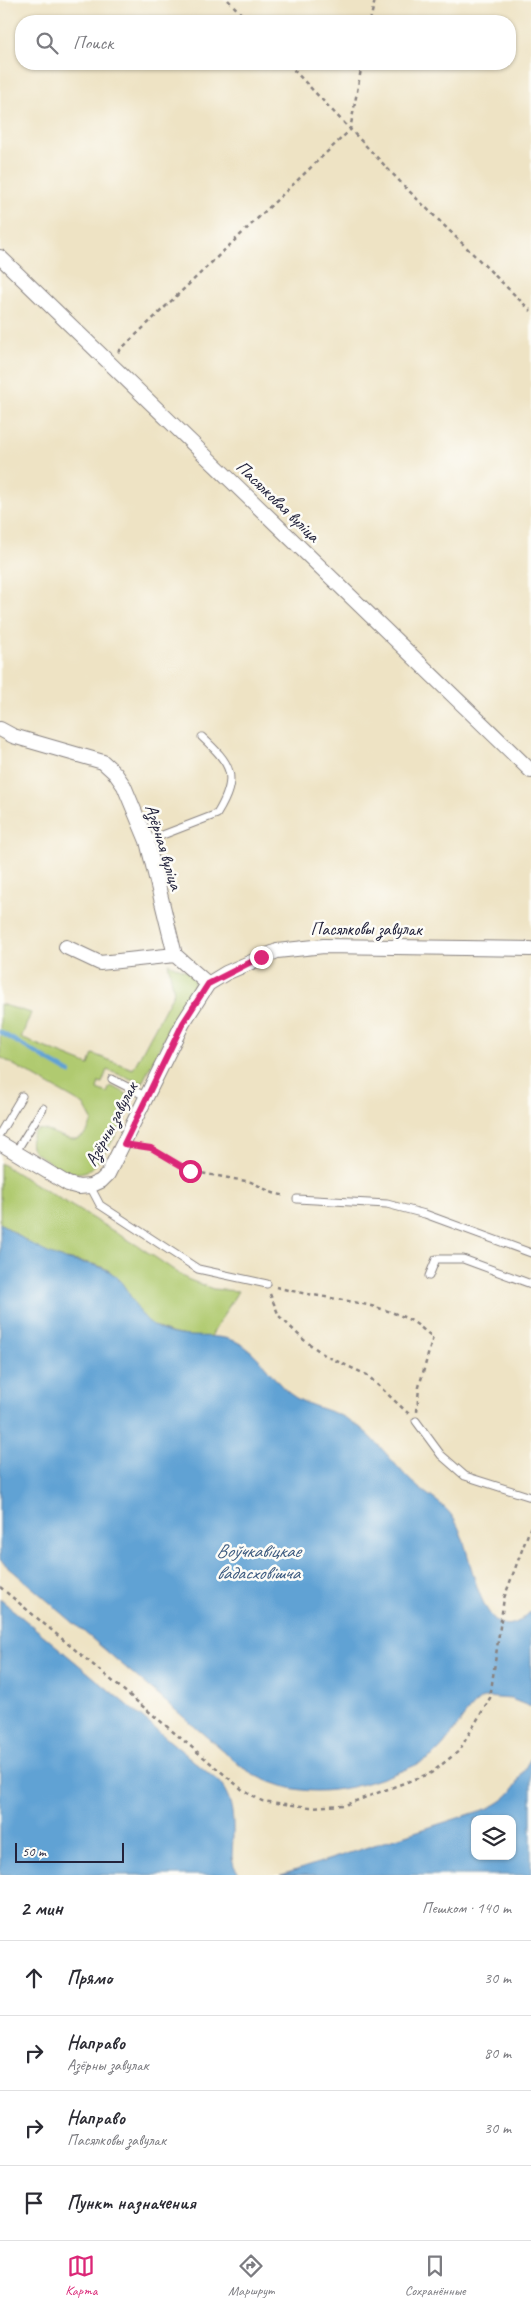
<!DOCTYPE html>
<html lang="ru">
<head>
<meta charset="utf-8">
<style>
	body { margin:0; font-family:Caveat,sans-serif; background:#f7f7f7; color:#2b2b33 }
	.controls { position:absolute; right:15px; bottom:15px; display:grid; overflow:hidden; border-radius:10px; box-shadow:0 1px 4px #0004 }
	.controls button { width:45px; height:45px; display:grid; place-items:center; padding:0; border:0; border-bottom:1px solid #e1e1e2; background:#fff; color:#2b2b33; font:25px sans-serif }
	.scale { position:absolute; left:15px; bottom:12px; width:109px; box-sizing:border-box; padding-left:5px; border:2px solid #22223b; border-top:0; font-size:14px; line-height:18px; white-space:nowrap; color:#22223b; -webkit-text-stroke:4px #fdfcf7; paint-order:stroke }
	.stop { position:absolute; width:15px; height:15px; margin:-11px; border:4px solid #db2777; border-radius:50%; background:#fff }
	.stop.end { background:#db2777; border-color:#fff; box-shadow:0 1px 5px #0008 }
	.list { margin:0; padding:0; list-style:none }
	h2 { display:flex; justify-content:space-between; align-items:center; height:65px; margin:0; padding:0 20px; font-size:21px }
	h2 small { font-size:16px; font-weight:400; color:#7c7c81 }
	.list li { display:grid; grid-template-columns:32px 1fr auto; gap:15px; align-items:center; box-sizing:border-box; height:75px; padding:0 20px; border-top:1px solid #e1e1e2 }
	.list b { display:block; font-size:19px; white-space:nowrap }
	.list p { margin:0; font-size:16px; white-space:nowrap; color:#7c7c81 }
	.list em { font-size:16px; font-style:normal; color:#7c7c81 }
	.icon { flex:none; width:28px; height:28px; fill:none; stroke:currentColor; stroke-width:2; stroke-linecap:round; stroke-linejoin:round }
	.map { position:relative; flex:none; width:531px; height:1875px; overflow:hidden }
	.search { position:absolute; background:#fff; box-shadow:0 1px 4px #0004; left:15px; right:15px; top:15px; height:55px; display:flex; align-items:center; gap:12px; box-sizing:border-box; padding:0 18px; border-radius:20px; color:#7c7c81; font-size:19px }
	.sheet { height:365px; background:#fff }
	nav { display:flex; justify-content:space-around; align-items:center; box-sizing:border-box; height:70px; border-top:1px solid #e1e1e2; background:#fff; font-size:14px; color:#7c7c81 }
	nav a { display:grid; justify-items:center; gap:2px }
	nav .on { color:#db2777 }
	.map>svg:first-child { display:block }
	.green { fill:#b0ca6f; stroke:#697655 }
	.water { fill:#61a2d4; stroke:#426288; fill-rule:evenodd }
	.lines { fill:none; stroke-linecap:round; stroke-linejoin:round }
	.stream { stroke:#61a2d4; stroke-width:4.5 }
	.service-casing { stroke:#888280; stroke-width:9 }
	.minor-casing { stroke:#888280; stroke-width:16 }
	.path { stroke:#888280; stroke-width:2.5; stroke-dasharray:4 4; stroke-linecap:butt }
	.service { stroke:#fff; stroke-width:7 }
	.minor { stroke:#fff; stroke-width:14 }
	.route { stroke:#db2777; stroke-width:6 }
	.labels { text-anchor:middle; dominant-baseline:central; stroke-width:5; stroke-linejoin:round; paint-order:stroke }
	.street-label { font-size:18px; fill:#22223b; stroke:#fdfcf7 }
	.water-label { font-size:19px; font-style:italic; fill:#3e5c80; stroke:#fdfcf7 }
</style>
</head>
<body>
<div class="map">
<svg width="531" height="1875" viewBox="0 0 531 1875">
	<rect width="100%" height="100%" fill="#fdfcf7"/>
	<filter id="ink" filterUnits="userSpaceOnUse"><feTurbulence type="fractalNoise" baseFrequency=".02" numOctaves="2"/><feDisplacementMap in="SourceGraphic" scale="10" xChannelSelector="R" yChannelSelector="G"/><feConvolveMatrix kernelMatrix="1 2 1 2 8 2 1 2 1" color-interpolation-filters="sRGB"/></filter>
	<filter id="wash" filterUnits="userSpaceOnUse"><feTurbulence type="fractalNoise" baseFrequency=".0096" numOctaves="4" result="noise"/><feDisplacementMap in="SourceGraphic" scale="20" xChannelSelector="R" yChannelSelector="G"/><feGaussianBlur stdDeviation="1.12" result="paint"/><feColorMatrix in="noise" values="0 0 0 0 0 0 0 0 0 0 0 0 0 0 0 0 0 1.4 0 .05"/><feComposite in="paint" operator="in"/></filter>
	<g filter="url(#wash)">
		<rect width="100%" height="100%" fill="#eee3c4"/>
		<path class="green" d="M168 963 191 973 194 978V986L174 1019 142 1083 107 1070 102 1083 99 1082 97 1089 107 1093 110 1086C118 1089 128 1092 130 1102 132 1113 102 1159 93 1167 90 1171 81 1173 76 1173 64 1173 54 1165 45 1159 37 1154 28 1150 31 1139 38 1108 79 1167 92 1120L84 1105 0 1057V1004L31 1013 21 1038 89 1065 93 1054 133 1069 174 992Z
			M0 1163 140 1247 187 1279 213 1289 238 1291 210 1338C181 1337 152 1333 135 1307 128 1295 122 1281 111 1272 94 1259 68 1263 49 1254 31 1246 16 1233 0 1223Z"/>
		<path class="water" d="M0 1223C18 1235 37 1250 58 1257 75 1263 93 1262 109 1271 130 1284 133 1312 154 1326 181 1343 209 1331 235 1341 259 1351 270 1377 289 1393 306 1407 332 1409 351 1421 375 1436 392 1463 412 1482 422 1492 435 1498 445 1508 453 1515 459 1527 462 1537 473 1564 485 1660 531 1611V1707L511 1699 485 1697C466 1706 453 1738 436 1753 424 1763 406 1769 391 1775 337 1795 294 1800 243 1768L0 1560Z
			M0 1599 219 1782C237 1803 233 1830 232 1857L234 1866 240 1875H0Z
			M531 1758V1875H281L489 1808C518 1794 516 1781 531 1758ZM475 1819H512V1856H475Z"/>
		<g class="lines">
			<path class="stream" d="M0 1032 70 1073"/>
		</g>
	</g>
	<g filter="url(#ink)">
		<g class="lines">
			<defs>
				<path id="service" d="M147 841 217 814C240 776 231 764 202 737
					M112 1079 147 1097
					M0 1133 22 1096
					M15 1153 43 1108
					M90 1186 100 1205 198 1269 267 1284
					M297 1199 387 1204 425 1214 531 1253
					M429 1276 436 1259H463L531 1284
					M416 1421 441 1455 465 1476 531 1497"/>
				<path id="minor" d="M0 257 531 771
					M0 729 13 736 103 762 115 773 124 786 147 841 175 955 208 984
					M66 947 100 963 175 955
					M0 1143 68 1184 79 1187 90 1186 101 1181 108 1174 183 1023 208 984 226 973 277 951 324 946 531 949"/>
			</defs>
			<use href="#service" class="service-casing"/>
			<use href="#minor" class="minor-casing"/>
			<path class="path" d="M228 0 248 21
				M370 21 375 0
				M288 64 408 190 531 311
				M118 352 350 130 362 64
				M137 1146 151 1148 190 1171 251 1182 273 1193 286 1196
				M276 1287C320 1299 366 1299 408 1319 417 1323 425 1332 433 1337L419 1387 417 1412
				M270 1294 279 1316 304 1340 326 1356 367 1375 410 1415
				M0 1587 244 1791 262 1801 310 1807 345 1805 431 1773 459 1751 490 1698 504 1598 531 1526"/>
			<use href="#service" class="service"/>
			<use href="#minor" class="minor"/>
		</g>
	</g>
	<g class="lines" filter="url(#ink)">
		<path class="route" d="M190 1171 151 1148 124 1144 183 1023 208 984 261 957"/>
	</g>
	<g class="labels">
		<g class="street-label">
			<text transform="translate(278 501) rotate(44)">Пасялковая вуліца</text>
			<text transform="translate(164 847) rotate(73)">Азёрная вуліца</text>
			<text x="366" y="929">Пасялковы завулак</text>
			<text transform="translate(111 1124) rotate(-62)">Азёрны завулак</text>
		</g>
		<g class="water-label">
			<text x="258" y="1551">Воўчкавіцкае<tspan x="258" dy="22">вадасховішча</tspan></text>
		</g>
	</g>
</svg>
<div class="controls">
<button><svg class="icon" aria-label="layers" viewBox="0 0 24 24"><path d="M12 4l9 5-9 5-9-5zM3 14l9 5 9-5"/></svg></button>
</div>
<div class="scale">50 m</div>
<div class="stop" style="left:190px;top:1171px"></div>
<div class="stop end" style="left:261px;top:957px"></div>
<div class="search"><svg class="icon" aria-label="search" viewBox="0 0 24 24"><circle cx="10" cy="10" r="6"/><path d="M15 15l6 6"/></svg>Поиск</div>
</div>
<section class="sheet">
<h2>2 мин<small>Пешком · 140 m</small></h2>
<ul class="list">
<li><svg class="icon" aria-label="ahead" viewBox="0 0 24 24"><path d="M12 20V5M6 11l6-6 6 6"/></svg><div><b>Прямо</b></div><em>30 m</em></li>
<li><svg class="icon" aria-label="right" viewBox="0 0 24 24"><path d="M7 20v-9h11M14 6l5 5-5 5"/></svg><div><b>Направо</b><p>Азёрны завулак</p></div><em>80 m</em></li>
<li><svg class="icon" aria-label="right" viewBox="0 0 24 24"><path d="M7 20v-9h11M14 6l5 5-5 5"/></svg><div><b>Направо</b><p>Пасялковы завулак</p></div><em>30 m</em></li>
<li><svg class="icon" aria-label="arrive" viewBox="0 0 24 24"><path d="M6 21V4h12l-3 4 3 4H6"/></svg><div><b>Пункт назначения</b></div></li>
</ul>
</section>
<nav>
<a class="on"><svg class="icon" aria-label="map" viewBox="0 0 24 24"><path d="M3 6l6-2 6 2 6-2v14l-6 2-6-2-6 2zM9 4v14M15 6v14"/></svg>Карта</a>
<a><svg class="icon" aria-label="directions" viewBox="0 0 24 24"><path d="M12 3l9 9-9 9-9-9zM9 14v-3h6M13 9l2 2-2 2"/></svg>Маршрут</a>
<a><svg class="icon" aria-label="saved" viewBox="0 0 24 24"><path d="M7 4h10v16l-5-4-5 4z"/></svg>Сохранённые</a>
</nav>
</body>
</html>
